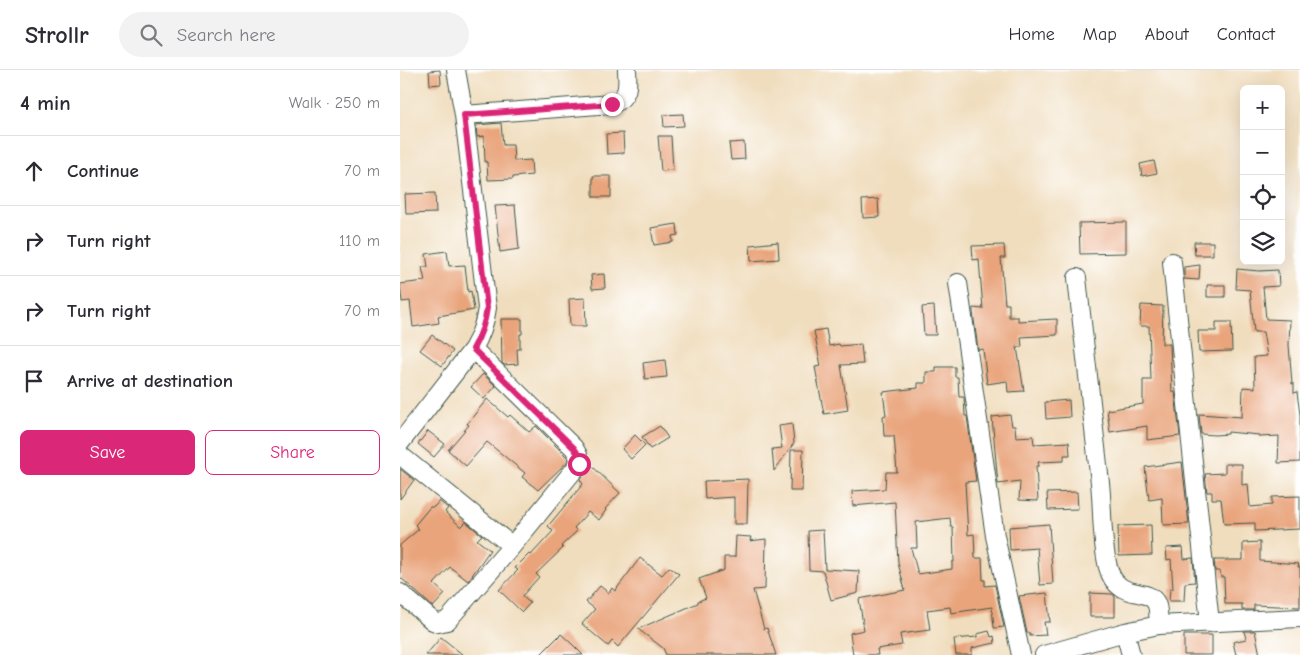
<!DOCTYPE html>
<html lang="en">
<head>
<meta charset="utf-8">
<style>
	body { margin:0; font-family:"Comic Neue",sans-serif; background:#f2f2f3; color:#2b2b33 }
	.controls { position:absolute; right:15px; top:15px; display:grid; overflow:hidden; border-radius:8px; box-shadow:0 5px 20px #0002 }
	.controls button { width:45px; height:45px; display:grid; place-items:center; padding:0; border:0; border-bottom:1px solid #e1e1e2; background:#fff; color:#2b2b33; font:25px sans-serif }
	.stop { position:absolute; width:15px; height:15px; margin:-11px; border:4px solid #db2777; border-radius:50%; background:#fff }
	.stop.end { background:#db2777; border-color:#fff; box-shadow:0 1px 5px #0008 }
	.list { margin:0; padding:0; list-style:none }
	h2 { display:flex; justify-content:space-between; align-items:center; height:65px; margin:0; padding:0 20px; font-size:21px }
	h2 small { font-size:16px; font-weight:400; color:#7c7c81 }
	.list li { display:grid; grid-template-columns:32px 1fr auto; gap:15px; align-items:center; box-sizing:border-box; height:70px; padding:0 20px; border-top:1px solid #e1e1e2 }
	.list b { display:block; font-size:19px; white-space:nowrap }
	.list em { font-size:16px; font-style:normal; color:#7c7c81 }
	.actions { display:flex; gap:10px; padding:15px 20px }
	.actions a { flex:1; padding:11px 0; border:1px solid #db2777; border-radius:8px; text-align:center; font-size:18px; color:#db2777 }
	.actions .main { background:#db2777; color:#fff }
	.icon { flex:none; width:28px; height:28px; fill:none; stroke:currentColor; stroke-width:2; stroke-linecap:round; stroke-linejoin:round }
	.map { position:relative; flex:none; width:900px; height:585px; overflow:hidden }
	header { display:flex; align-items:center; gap:30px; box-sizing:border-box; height:70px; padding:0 25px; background:#fff; border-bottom:1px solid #e1e1e2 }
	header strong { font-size:24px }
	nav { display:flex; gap:28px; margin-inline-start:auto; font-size:18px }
	.search { width:350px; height:45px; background:#f2f2f3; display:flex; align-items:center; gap:12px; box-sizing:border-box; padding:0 18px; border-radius:28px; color:#7c7c81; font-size:19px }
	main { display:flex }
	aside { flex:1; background:#fff }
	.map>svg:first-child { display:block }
	.building { fill:#e9a47c; fill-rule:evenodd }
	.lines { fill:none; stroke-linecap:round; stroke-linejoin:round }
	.minor-casing { stroke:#3e5549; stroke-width:20 }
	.minor { stroke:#fff; stroke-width:18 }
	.route { stroke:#db2777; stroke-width:6 }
</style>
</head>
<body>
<header>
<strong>Strollr</strong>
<div class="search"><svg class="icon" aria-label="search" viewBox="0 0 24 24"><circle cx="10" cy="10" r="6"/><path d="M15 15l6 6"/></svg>Search here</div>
<nav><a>Home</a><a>Map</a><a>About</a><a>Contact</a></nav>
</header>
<main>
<aside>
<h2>4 min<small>Walk · 250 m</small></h2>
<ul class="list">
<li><svg class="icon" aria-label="ahead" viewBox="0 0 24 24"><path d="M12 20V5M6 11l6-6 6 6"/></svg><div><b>Continue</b></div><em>70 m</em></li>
<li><svg class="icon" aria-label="right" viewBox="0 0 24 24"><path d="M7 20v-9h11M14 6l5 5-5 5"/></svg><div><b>Turn right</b></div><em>110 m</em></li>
<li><svg class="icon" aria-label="right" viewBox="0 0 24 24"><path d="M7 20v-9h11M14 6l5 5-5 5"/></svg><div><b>Turn right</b></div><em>70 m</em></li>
<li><svg class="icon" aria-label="arrive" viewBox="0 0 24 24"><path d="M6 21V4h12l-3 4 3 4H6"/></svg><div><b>Arrive at destination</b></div></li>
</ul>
<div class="actions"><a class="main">Save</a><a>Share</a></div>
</aside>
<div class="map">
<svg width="900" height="585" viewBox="0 0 900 585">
	<rect width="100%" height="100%" fill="#fff"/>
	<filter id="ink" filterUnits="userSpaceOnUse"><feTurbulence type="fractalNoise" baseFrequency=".02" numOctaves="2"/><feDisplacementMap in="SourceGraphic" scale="10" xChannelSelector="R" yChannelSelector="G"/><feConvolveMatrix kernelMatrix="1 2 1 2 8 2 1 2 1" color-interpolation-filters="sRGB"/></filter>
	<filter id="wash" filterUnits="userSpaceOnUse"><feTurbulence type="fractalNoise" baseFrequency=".0096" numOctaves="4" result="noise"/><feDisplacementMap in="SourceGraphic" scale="20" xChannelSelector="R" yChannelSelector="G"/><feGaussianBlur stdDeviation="1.12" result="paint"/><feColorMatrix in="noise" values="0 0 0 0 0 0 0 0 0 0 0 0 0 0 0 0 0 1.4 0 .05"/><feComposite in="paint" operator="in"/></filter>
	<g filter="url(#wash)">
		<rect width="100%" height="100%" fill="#f0ddbd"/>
		<g id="blocks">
			<path class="building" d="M40 0 41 14 30 15 29 1Z
				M283 44 284 56 264 57 263 45Z
				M101 53 103 75H113L114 91 131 90 132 105 113 107V109L88 110 87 92H85L84 66 77 67 76 55Z
				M223 63 224 83 207 84 206 64Z
				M258 66H271L273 100 261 101Z
				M344 72 345 89 331 90 329 73Z
				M754 91 757 103 742 106 740 94Z
				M193 106H211V127H193Z
				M35 123 36 143 6 144 5 124Z
				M478 129 479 147 463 148 462 130Z
				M115 135 119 179 100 182 95 136Z
				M726 152V183L680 184 679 153Z
				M277 154 278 165 272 166 273 172 254 175 251 158Z
				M378 172 379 189 351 191 350 175Z
				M794 172H813V185H795Z
				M604 175 605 188H601L605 234H609V247H618V251L657 249V265L621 267 622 277H617L624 321 608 322 607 311 587 314 583 279 578 280 573 242V238L583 239 579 189 573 190 572 176Z
				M47 181 49 196 65 195 68 222 71 221 74 240 38 246 39 253 13 257 10 231 2 232 0 214 25 211 22 197H28L26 184Z
				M800 195 799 210 784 209V197Z
				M837 199 859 201 878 200 879 216 863 217 866 249 890 250 889 275 892 314H894V323L897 322 900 345V392L878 393 879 366 859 367V365L828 362V364L815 365 801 364 799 344 842 347 843 317 855 318 854 287 867 286 863 262H854L850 220 836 219Z
				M204 204 205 218 192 219 191 205Z
				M807 215H825V227H807Z
				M185 228 186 256H170L169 229Z
				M741 235 763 236 762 274H770L772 322H775L780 366 747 370V356L710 362 707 340 743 334V310H751L749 256H740Z
				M534 236 536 265H524L522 237Z
				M101 249H122V264H120V279H117L118 294 104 295 102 293Z
				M816 252H831L832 281 799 282 798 261H816Z
				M426 259 429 276 439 274 440 276 461 274 463 294 441 295 448 340 424 344 415 297 421 296 414 261Z
				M32 265 53 281 42 296 20 280Z
				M265 290 267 307 245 309 243 293Z
				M536 297H555V307H558L559 327H564L565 346H567L576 411 565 412 568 465 574 464 575 488H582L583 510H585V516L595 515 604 557 594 558 592 537 551 543 550 537 527 540 530 560 500 564 502 575 477 579 478 585H453L450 563 464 560 459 529 505 520 498 493 495 432 453 436 452 421 485 419 486 402H497L494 366H484L483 346 486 345 483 322 518 318V313H526V302H536ZM550 448 551 457H553L554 492H552V499L518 504 511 478H517L516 452Z
				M83 304 96 316 84 329 71 317Z
				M87 329 108 347 110 345 129 362 136 356 168 388 167 392 138 420 122 407 125 403 87 372 66 396 48 380 69 355 67 354Z
				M669 330 670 347 646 349 645 332Z
				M610 345 612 356H615L616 367 633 366 634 374 669 372 670 385H664V391L638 392 639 396H636L638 431 619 430 620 411 598 414 592 347Z
				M392 354 394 373 374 401 372 379 382 378 379 356Z
				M260 356 268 368 250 379 242 367Z
				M28 361 45 374 34 387 18 374Z
				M235 365 245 375 231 389 222 379Z
				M391 380H403L402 421H390Z
				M782 392 789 454 763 455 762 428 749 430 745 397Z
				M825 394H842V415L848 414 850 437 872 435V427L900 426V459L855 461V453L824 454 821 429H812V422H807L805 404 825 403Z
				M191 395 220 423 205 439 206 440 199 450 188 442 174 458 177 461 161 476 163 478 136 504 139 507 122 526 130 533 122 542 99 520 118 500 115 498 129 484 131 485 153 461 148 456 183 414 180 410Z
				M0 399 14 410 0 429Z
				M348 409 347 454H334V427L305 429 304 411Z
				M677 422 678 439 648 440 647 423Z
				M39 431 48 438 45 442 61 457 66 452 82 465 77 470 90 480 68 511 50 497 34 514 45 524 33 537 0 507V475L19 459 15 455 30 437H34Z
				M649 454 653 514 640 515 637 478 610 480 609 457Z
				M751 455 752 485 719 486 718 456Z
				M423 460 425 499 459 501 458 523 431 530 423 501 409 500 408 461Z
				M336 466 351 467 350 471 366 469 365 519 353 520 364 559 367 558 376 585H266L263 578 238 559 298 533V531L306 528 299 509 324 500V487H335Z
				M860 472V491L899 494 898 497H900V537L854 535V540H842V534H825L824 507H821L820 501H815L814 490H843V473Z
				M783 477 784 489 793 488 795 512 785 513 784 531H769L770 519H773L771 489 767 490 766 478Z
				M240 488 262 505 269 497 279 504 218 577 212 571 208 576 182 554 195 539 186 532 200 516 209 523 212 518 215 521Z
				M647 523 650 552H644L646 565 630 566V563H627L619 526Z
				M690 523 712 524 715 526V547H690Z
				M589 561 591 567 594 566 595 573 572 578V585H556L554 569 577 567V564Z
				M844 561H855L860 585H836L833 572 846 569Z
				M161 564 173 575 183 585H140Z
				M784 565H812V585H784Z
				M41 567 63 585H26Z"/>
		</g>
	</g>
	<g filter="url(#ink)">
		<use href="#blocks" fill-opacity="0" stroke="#3e5549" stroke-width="1"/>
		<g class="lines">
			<defs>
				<path id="minor" d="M64 45 212 34C229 27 228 17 227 0
					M772 192 810 553
					M677 208C685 276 692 345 700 413 703 440 701 470 708 497 717 532 747 516 756 533 759 538 758 549 759 555
					M558 213 595 466 621 585
					M0 373 73 279C81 265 85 254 87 238L64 45 56 0
					M0 385 112 476
					M0 523 33 551 38 553 47 551 112 476 179 394 178 385 174 378 73 279
					M725 562 731 585
					M644 585 725 562 759 555 900 548"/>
			</defs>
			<use href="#minor" class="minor-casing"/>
			<use href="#minor" class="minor"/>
		</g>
	</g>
	<g class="lines" filter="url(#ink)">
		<path class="route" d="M179 394 178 384 174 378 73 279C81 265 85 254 87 238L64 45 212 34"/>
	</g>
</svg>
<div class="controls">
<button>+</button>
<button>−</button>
<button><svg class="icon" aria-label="locate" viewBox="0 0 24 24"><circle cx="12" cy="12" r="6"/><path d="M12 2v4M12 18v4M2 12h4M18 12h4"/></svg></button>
<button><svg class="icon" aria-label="layers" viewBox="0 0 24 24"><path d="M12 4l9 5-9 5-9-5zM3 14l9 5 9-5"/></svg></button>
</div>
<div class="stop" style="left:179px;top:394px"></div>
<div class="stop end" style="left:212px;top:34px"></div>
</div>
</main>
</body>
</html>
